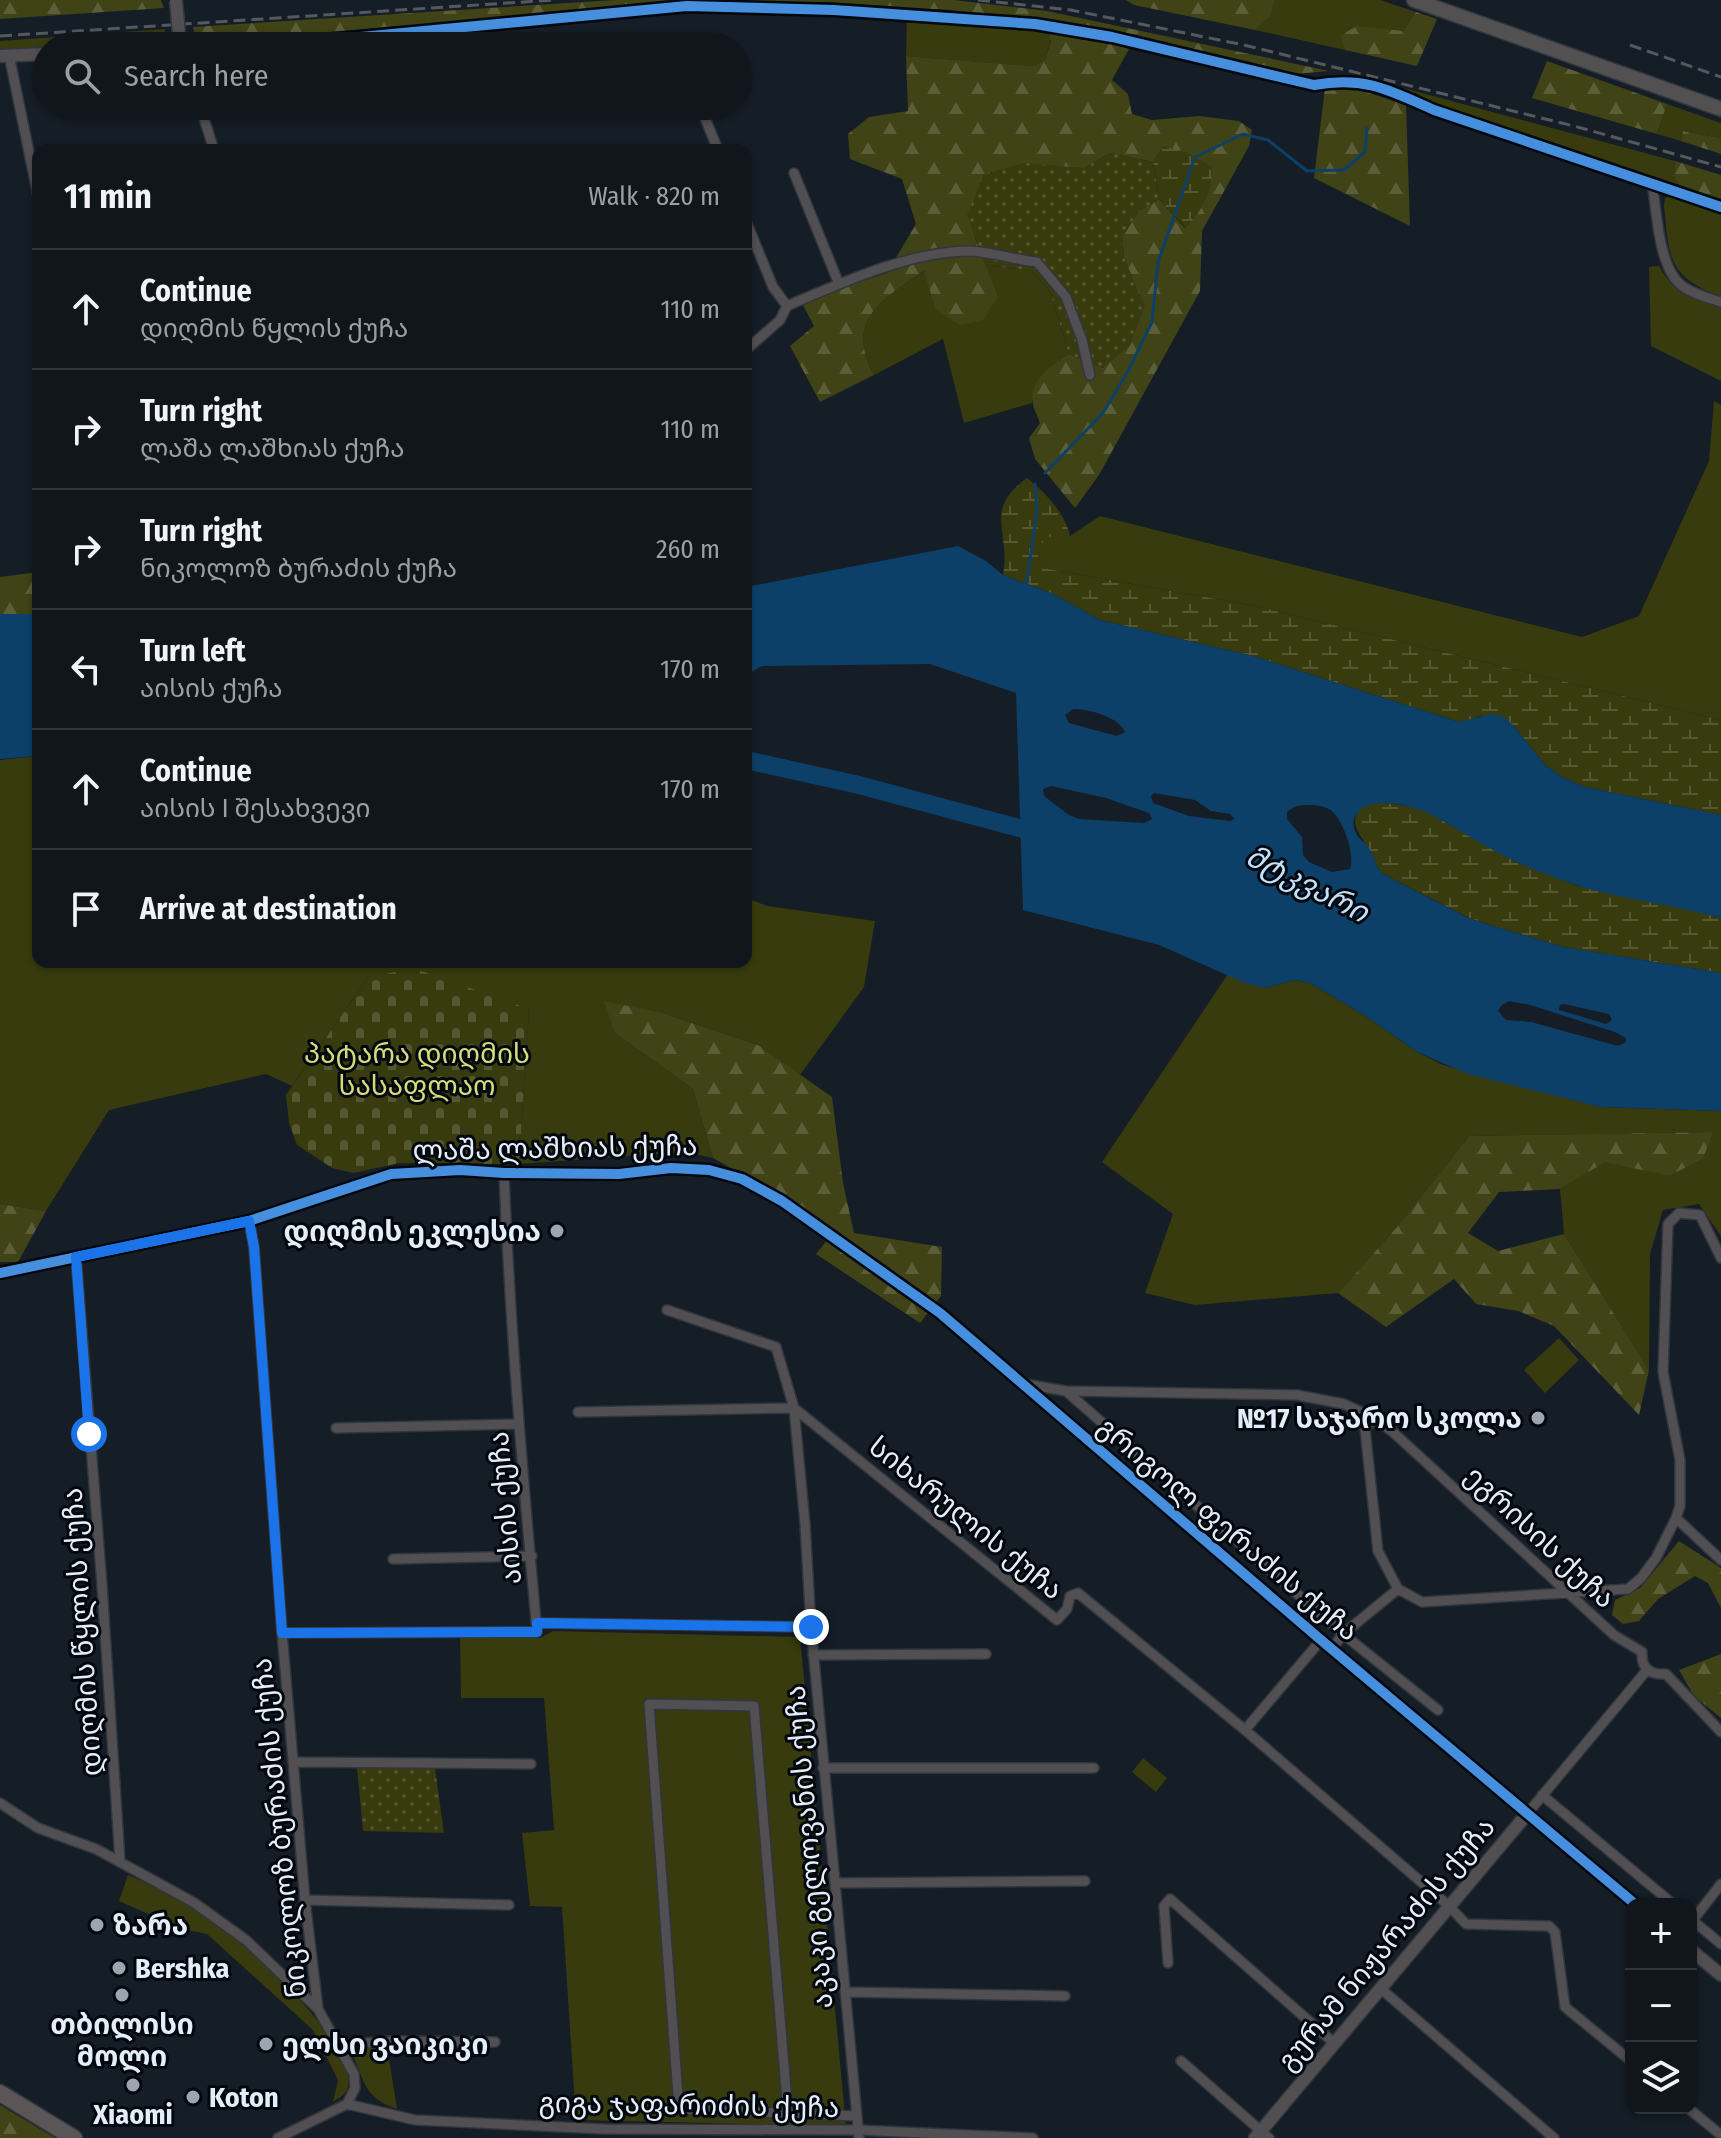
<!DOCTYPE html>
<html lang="en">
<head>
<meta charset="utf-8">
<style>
	body { margin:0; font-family:"Fira Sans Condensed","Noto Sans Georgian",sans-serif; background:#1e2329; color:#f1f3f6 }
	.controls { position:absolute; right:24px; bottom:24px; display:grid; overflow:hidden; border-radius:16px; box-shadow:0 2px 6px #0004 }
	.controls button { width:72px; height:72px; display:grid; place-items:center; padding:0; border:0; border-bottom:2px solid #30353b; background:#10161c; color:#f1f3f6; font:40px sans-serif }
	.stop { position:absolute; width:24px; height:24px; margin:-18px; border:6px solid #1a73e8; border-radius:50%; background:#fff }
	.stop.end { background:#1a73e8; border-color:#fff; box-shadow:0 2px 8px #0008 }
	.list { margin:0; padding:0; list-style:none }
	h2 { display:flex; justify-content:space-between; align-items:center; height:104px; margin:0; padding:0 32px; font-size:34px }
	h2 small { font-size:26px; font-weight:400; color:#9c9fa3 }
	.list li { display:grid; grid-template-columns:52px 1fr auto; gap:24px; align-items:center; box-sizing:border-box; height:120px; padding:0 32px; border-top:2px solid #30353b }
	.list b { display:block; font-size:30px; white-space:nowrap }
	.list p { margin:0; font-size:26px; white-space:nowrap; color:#9c9fa3 }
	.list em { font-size:26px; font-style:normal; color:#9c9fa3 }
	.icon { flex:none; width:44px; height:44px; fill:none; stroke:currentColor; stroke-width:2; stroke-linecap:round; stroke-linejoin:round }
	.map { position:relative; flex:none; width:1721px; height:2138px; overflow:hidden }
	.search { position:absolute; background:#10161c; box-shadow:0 2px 6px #0004; left:32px; top:32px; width:720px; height:88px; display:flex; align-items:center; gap:20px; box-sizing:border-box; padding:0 28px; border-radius:44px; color:#9c9fa3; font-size:30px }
	.panel { position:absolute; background:#10161c; box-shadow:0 2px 6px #0004; left:32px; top:144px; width:720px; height:824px; border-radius:16px }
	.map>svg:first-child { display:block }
	.green { fill:#383b0d }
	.forest { fill:url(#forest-firs) }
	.wetland { fill:url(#wetland-marsh) }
	.cemetery { fill:url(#cemetery-stones) }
	.garden { fill:url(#garden-dots) }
	.water { fill:#0d4068; fill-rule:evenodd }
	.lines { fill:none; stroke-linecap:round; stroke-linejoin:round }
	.stream { stroke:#0d4068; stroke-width:3 }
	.river { stroke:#0d4068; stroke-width:18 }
	.minor-casing { stroke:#30363e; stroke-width:12 }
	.tertiary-casing { stroke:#30363e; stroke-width:15 }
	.secondary-casing { stroke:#30363e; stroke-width:17 }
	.trunk-casing { stroke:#30363e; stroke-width:19 }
	.minor { stroke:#514f51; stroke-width:9 }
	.tertiary { stroke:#514f51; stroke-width:12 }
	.secondary { stroke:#535051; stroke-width:14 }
	.trunk { stroke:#5a5658; stroke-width:16 }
	.rail { stroke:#56585d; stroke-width:3; stroke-dasharray:12 6; stroke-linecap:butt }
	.tertiary-bridge-casing { stroke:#30363e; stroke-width:15; stroke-linecap:butt }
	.tertiary-bridge { stroke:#514f51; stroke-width:12 }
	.cycleway-casing { stroke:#03070e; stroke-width:15 }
	.cycleway { stroke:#468fdf; stroke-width:10 }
	.route { stroke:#1a73e8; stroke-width:10 }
	.poi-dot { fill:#9ca5b0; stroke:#03070e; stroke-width:3 }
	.labels { text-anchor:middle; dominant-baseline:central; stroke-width:6; stroke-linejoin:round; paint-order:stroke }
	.park-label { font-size:28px; fill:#d4db79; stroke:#03070e }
	.street-label { font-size:28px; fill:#e4eefa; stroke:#03070e }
	.poi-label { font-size:28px; font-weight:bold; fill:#e4eefa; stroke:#03070e; text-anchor:start }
	.water-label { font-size:30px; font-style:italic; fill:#c4e1fc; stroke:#03070e }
</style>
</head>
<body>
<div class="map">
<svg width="1721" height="2138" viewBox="0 0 1721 2138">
	<defs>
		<pattern id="forest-firs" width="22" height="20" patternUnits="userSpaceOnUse" patternTransform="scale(2)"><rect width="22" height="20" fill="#3f4316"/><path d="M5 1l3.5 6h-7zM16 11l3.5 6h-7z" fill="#5b5e39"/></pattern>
		<pattern id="wetland-marsh" width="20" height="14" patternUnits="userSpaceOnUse" patternTransform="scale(2)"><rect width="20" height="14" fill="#383b0d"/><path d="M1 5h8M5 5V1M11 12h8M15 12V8" fill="none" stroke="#555831"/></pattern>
		<pattern id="cemetery-stones" width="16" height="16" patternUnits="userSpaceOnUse" patternTransform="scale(2)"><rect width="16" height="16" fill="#383b0d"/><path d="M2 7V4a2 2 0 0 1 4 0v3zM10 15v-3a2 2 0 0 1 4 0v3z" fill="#555831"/></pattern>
		<pattern id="garden-dots" width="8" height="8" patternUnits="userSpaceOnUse" patternTransform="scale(2)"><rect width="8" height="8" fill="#383b0d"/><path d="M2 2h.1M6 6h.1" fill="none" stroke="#555831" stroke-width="1.8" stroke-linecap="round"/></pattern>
	</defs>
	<rect width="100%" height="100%" fill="#151d26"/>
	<path class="green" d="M1275 0H1380L1416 12 1403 31 1342 35 1345 50 1255 30 1270 17Z
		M907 16 1048 32 1051 40 1045 60 1032 66 906 56Z
		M165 29 166 36 163 42 155 44 46 46V49L0 52V41Z
		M1396 86 1675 161 1674 176 1680 187 1443 110 1420 101Z
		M1667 104 1721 123V138L1683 131 1681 141 1657 134Z
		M1670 195 1721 213V297C1667 276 1669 257 1664 205L1665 198Z
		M985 265 1032 271 1050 291 1069 354C1049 366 1036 379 1032 403L964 423 943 339 874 375C844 319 883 298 925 271L930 288 998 296Z
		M1659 266C1675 294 1692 298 1721 308V381L1651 346 1649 267Z
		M1714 401 1721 405V720L1256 606 1048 569 1043 562V536H1070L1100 516 1582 637 1639 616 1709 461Z
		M38 756V962H746V898L767 906 875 921 864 987 800 1075 758 1045 662 1013 615 1033 693 1089 713 1158 685 1152 519 1164 529 1009 369 976 292 1086 266 1074 109 1110 46 1211 0 1204V760Z
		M1228 974 1264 988 1295 980 1310 983 1364 1015 1417 1052 1441 1064 1499 1081 1601 1107 1721 1111V1236L1699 1204 1663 1210 1650 1254 1649 1370 1564 1234 1560 1189 1605 1161 1669 1176 1703 1159 1712 1132 1469 1136 1397 1227 1338 1293 1195 1305 1145 1293 1173 1214 1102 1162Z
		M1559 1338 1579 1360 1545 1393 1524 1370Z
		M553 1631 800 1637 846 2126 576 2120 562 1907 530 1906 522 1833 554 1830 544 1698H461L460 1638H540Z
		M1143 1758 1167 1778 1156 1792 1132 1772Z
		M128 1875C155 1886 181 1899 205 1915 237 1936 365 2048 347 2090 344 2096 338 2098 333 2102L338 2080 313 2030 207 1934 182 1929 119 1901Z
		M387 2046 397 2109C363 2097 366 2083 352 2054L356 2047Z"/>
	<path class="forest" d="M0 0H161L164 8 0 19Z
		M615 0H954L1047 11 1329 71 1282 75 1139 38 1070 25 950 10 825 2 691 4 210 41C200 40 195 37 193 27Z
		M1126 0H1275L1270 17 1255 30 1134 5Z
		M1416 12 1437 19 1417 66 1345 50 1341 35 1357 26 1403 31Z
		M1048 32 1109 42 1129 49 1112 80 1128 94 1132 114 1152 120 1199 116 1239 121 1252 130 1249 146 1202 231 1200 291 1099 475 1075 508 1035 459 1029 438 1040 423C1038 417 1034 410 1033 404 1028 382 1052 364 1069 354L1103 368 1144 306 1124 258 1122 236 1139 211 1159 199 1185 228 1164 146 1153 162 1110 153 1084 168 1062 167 984 174 977 193 975 238 998 296 983 320 960 325 936 310 924 271C883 299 844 319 874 375L820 402 790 346 814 326 803 305 838 289 887 273 916 224 902 179 850 159 848 134 869 117 908 111 906 56 1032 66 1045 60 1051 41Z
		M1547 61 1667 104 1657 134 1532 98Z
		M1342 84 1406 105 1410 226 1314 178 1325 88Z
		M1683 131 1721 138V154L1681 141Z
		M1675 161 1721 175V202L1680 187 1674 176Z
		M38 572V614H0V577Z
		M604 1001 662 1013 758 1045 832 1097 843 1183 854 1233 942 1247 941 1296 920 1323 816 1254 835 1230 806 1210 713 1158 693 1089 615 1033Z
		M1713 1132 1703 1159 1669 1176 1605 1162 1560 1189 1499 1192 1468 1233 1498 1251 1564 1234 1649 1370 1639 1415 1554 1326 1518 1311 1476 1304 1454 1279 1386 1327 1338 1293 1397 1227 1469 1136Z
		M0 1204 46 1211 18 1262H0Z
		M1679 1541 1721 1568V1608L1708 1583 1695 1576 1658 1599 1639 1621 1623 1624 1612 1615 1615 1600 1640 1588Z
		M1721 1654V1718L1694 1696 1679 1670Z
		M0 2105 55 2138H0Z"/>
	<path class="wetland" d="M1164 146 1185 152 1212 166C1213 192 1203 209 1186 228L1159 199 1153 162Z
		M1027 478C1045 492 1065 513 1070 536L1043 537V562L1048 569 1256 606 1721 720V815L1585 787 1562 777 1545 765 1513 725 1480 716 1469 721 1459 722 1253 656 1100 620 1051 593 1003 575C1011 530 982 511 1027 478Z
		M1381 802 1420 808 1516 862 1575 885 1681 907 1721 918V973L1564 947 1496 927 1469 918 1383 874C1375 866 1374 856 1368 847 1358 832 1349 824 1360 807Z"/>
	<path class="cemetery" d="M416 969 529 1009 519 1164 400 1163 353 1173 332 1168 297 1145 289 1123 286 1095 369 976Z"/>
	<path class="garden" d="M1110 153 1153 162 1159 199 1139 211 1122 236 1124 258 1145 306 1130 345 1103 368 1069 354 1050 291 1032 271 985 265 967 215 984 174 1023 163 1084 168Z
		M357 1768H435L444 1833 363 1831Z"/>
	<path class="water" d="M958 546 986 561 1003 575 1051 593 1100 620 1253 656 1459 722 1491 714 1503 716 1513 725 1545 765 1562 777 1585 787 1721 815V918C1672 904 1621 900 1573 884 1542 874 1512 861 1484 845 1449 826 1427 805 1385 803 1367 802 1345 813 1357 835 1360 840 1366 843 1369 848 1375 858 1375 866 1383 874L1468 918 1496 927 1564 947 1721 973V1111L1601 1107 1468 1074 1417 1052 1364 1015 1310 983 1295 980 1264 988 1245 983 1159 945 1023 910 1016 693 930 664 762 666 746 675V587ZM1073 709C1089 709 1119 717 1125 732L1117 736 1069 723 1065 715ZM1051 786 1106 798 1149 813 1152 819 1144 823 1079 819 1069 815 1044 796 1043 789ZM1154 793 1195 800 1211 811 1230 814 1235 819 1230 821 1189 816 1153 803 1151 796ZM1302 805C1311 805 1320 804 1329 809 1342 816 1356 855 1350 869L1332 872 1309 862 1303 855 1302 837 1287 819V812L1294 807ZM1509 1001 1530 1005 1615 1032 1626 1038V1042L1618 1046 1531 1022 1506 1020 1498 1011 1502 1005ZM1564 1004 1609 1014 1612 1020 1606 1024 1559 1010 1560 1005Z
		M0 614H38V756L0 759Z"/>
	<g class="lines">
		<path class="stream" d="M1045 473 1103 413 1127 373 1152 322 1158 262 1195 157 1243 134 1268 140 1307 171 1344 170 1365 152 1367 128
			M1026 587 1037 512 1035 484"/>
		<path class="river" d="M746 760 859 785 1045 835"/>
		<defs>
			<path id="minor" d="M266 46 687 6 834 10 1035 24 1112 37 1314 85C1365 76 1389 90 1434 110L1721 207
				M9 55 38 196
				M200 106 214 150
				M701 108 718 150
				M794 173 839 284
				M1652 183C1657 211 1658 266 1681 285 1692 294 1708 298 1721 302
				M746 221 773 287 787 306
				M746 350 780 320 787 306C841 283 910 251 970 251 992 252 1015 260 1037 262L1066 297 1082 340 1090 375
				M249 1221 254 1247 282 1633 305 1900 318 2009 354 2074 355 2088 347 2104 278 2138
				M76 1257 102 1585 120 1861
				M667 1310 776 1347 794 1408 805 1524 811 1627 859 2138
				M1025 1384 1066 1391 1297 1395 1344 1404 1374 1418 1394 1433 1614 1635 1642 1652C1641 1668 1650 1675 1666 1674L1721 1732
				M1066 1391 1343 1634 1438 1710
				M578 1412 794 1408 1057 1620 1067 1609 1070 1596 1078 1593 1245 1730 1449 1906 1466 1924 1549 1926 1555 1932 1565 2007 1631 2061
				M1374 1418 1365 1429 1378 1551 1398 1589
				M336 1428 519 1424
				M1676 1518 1721 1560
				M393 1559 532 1556
				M537 1623 811 1627
				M282 1633 537 1632C523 1479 510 1326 504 1173
				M1332 1649 1343 1634 1398 1589 1422 1602 1628 1589 1641 1578 1656 1558 1676 1518 1680 1506V1460L1663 1372 1668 1224 1679 1213 1700 1215 1721 1258
				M813 1655 986 1654
				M1245 1730 1321 1640
				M294 1762 531 1764
				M823 1768H1094
				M1542 1795 1673 1904
				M0 1803 38 1828 96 1849 193 1902 246 1940 318 2009
				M1527 1814 1647 1670
				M836 1883 1085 1881
				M305 1900 509 1905
				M1691 1919 1721 1944
				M1693 1920 1721 1884
				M1168 1963 1164 1906 1170 1899 1334 2043
				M1380 1988 1554 2138
				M845 1992 1065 1996
				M340 2045 392 2041 495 2042
				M1181 2061 1269 2138
				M347 2104 415 2120 604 2129 858 2130 1033 2138
				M1688 2108 1721 2135
				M788 2113 754 1706 649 1704 679 2109 857 2116"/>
			<path id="tertiary" d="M0 56 46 54
				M0 1273 249 1221 391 1174 460 1170 504 1173 619 1174 671 1168 709 1170 742 1179 782 1201 940 1313 1321 1640 1635 1904
				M1691 1950 1721 1975
				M1255 2138 1527 1814"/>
			<path id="secondary" d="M1414 0 1721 109"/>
			<path id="trunk" d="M0 2093 74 2138"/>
		</defs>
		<use href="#minor" class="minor-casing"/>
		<use href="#tertiary" class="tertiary-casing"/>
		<use href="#secondary" class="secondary-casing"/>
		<use href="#trunk" class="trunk-casing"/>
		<use href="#minor" class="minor"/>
		<use href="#tertiary" class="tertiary"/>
		<use href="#secondary" class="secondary"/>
		<use href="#trunk" class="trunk"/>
		<path class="rail" d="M978 0 1071 10 1244 45 1574 126 1721 167
			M0 36 554 0
			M1630 45 1721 77"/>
		<defs>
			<path id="tertiary-bridge" d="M176 1 179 34"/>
		</defs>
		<use href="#tertiary-bridge" class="tertiary-bridge-casing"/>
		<use href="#tertiary-bridge" class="tertiary-bridge"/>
		<defs>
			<path id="cycleway" d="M266 46 687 6 834 10 1035 24 1112 37 1314 85C1365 76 1389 90 1434 110L1721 207
				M0 1273 249 1221 391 1174 460 1170 504 1173 619 1174 671 1168 709 1170 742 1179 782 1201 940 1313 1321 1640 1635 1904"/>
		</defs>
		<use href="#cycleway" class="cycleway-casing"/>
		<use href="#cycleway" class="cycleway"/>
	</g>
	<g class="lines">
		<path class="route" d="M89 1434 76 1257 249 1221 254 1247 282 1633 537 1632V1623L811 1627"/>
	</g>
	<g class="poi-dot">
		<circle cx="557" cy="1231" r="8"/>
		<circle cx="1538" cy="1418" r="8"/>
		<circle cx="97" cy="1925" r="8"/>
		<circle cx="119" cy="1968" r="8"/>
		<circle cx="122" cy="1995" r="8"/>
		<circle cx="266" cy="2044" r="8"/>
		<circle cx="133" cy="2085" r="8"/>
		<circle cx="193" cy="2097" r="8"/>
	</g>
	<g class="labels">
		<g class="park-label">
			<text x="417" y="1053">პატარა დიღმის<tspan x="417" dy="32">სასაფლაო</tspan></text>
		</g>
		<g class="street-label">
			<text transform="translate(555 1148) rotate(-1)">ლაშა ლაშხიას ქუჩა</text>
			<text transform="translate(505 1508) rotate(-95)">აისის ქუჩა</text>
			<text transform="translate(966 1518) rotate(39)">სიხარულის ქუჩა</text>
			<text transform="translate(1228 1529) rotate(40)">გრიგოლ ფერაძის ქუჩა</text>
			<text transform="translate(1540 1537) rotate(43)">ეგრისის ქუჩა</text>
			<text transform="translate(82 1632) rotate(-94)">დიღმის წყლის ქუჩა</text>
			<text transform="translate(279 1828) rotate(-96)">ნიკოლოზ ბურაძის ქუჩა</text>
			<text transform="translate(809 1847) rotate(-95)">აკაკი გელოვანის ქუჩა</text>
			<text transform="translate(1386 1944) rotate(-50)">გურამ ნიჟარაძის ქუჩა</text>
			<text transform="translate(689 2105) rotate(1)">გიგა ჯაფარიძის ქუჩა</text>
		</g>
		<g class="poi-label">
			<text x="541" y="1231" text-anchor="end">დიღმის ეკლესია</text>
			<text x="1522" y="1418" text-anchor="end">№17 საჯარო სკოლა</text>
			<text x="113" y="1925">ზარა</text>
			<text x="135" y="1968">Bershka</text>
			<text x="122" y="2024" text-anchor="middle">თბილისი<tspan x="122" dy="32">მოლი</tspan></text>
			<text x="282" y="2044">ელსი ვაიკიკი</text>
			<text x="209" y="2097">Koton</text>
			<text x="133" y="2114" text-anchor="middle">Xiaomi</text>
		</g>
		<g class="water-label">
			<text transform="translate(1307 884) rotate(27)">მტკვარი</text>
		</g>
	</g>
</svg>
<div class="controls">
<button>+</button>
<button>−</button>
<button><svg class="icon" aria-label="layers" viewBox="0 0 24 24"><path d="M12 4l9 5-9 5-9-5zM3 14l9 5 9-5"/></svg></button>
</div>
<div class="stop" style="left:89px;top:1434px"></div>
<div class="stop end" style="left:811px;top:1627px"></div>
<div class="search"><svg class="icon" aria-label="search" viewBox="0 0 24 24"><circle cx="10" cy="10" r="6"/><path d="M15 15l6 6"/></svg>Search here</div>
<section class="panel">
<h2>11 min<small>Walk · 820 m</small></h2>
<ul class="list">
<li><svg class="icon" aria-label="ahead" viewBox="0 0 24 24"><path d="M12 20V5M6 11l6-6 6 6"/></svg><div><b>Continue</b><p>დიღმის წყლის ქუჩა</p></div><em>110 m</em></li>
<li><svg class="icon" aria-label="right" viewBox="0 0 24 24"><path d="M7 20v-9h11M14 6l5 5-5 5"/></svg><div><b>Turn right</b><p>ლაშა ლაშხიას ქუჩა</p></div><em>110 m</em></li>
<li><svg class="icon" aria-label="right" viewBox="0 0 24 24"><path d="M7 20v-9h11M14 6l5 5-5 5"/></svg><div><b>Turn right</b><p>ნიკოლოზ ბურაძის ქუჩა</p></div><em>260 m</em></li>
<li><svg class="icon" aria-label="left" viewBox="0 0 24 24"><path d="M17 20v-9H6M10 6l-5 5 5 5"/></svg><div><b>Turn left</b><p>აისის ქუჩა</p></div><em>170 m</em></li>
<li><svg class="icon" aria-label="ahead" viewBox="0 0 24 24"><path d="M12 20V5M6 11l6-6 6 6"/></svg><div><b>Continue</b><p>აისის I შესახვევი</p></div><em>170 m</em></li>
<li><svg class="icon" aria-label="arrive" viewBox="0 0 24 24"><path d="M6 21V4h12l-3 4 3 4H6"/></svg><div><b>Arrive at destination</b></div></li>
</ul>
</section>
</div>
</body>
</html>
